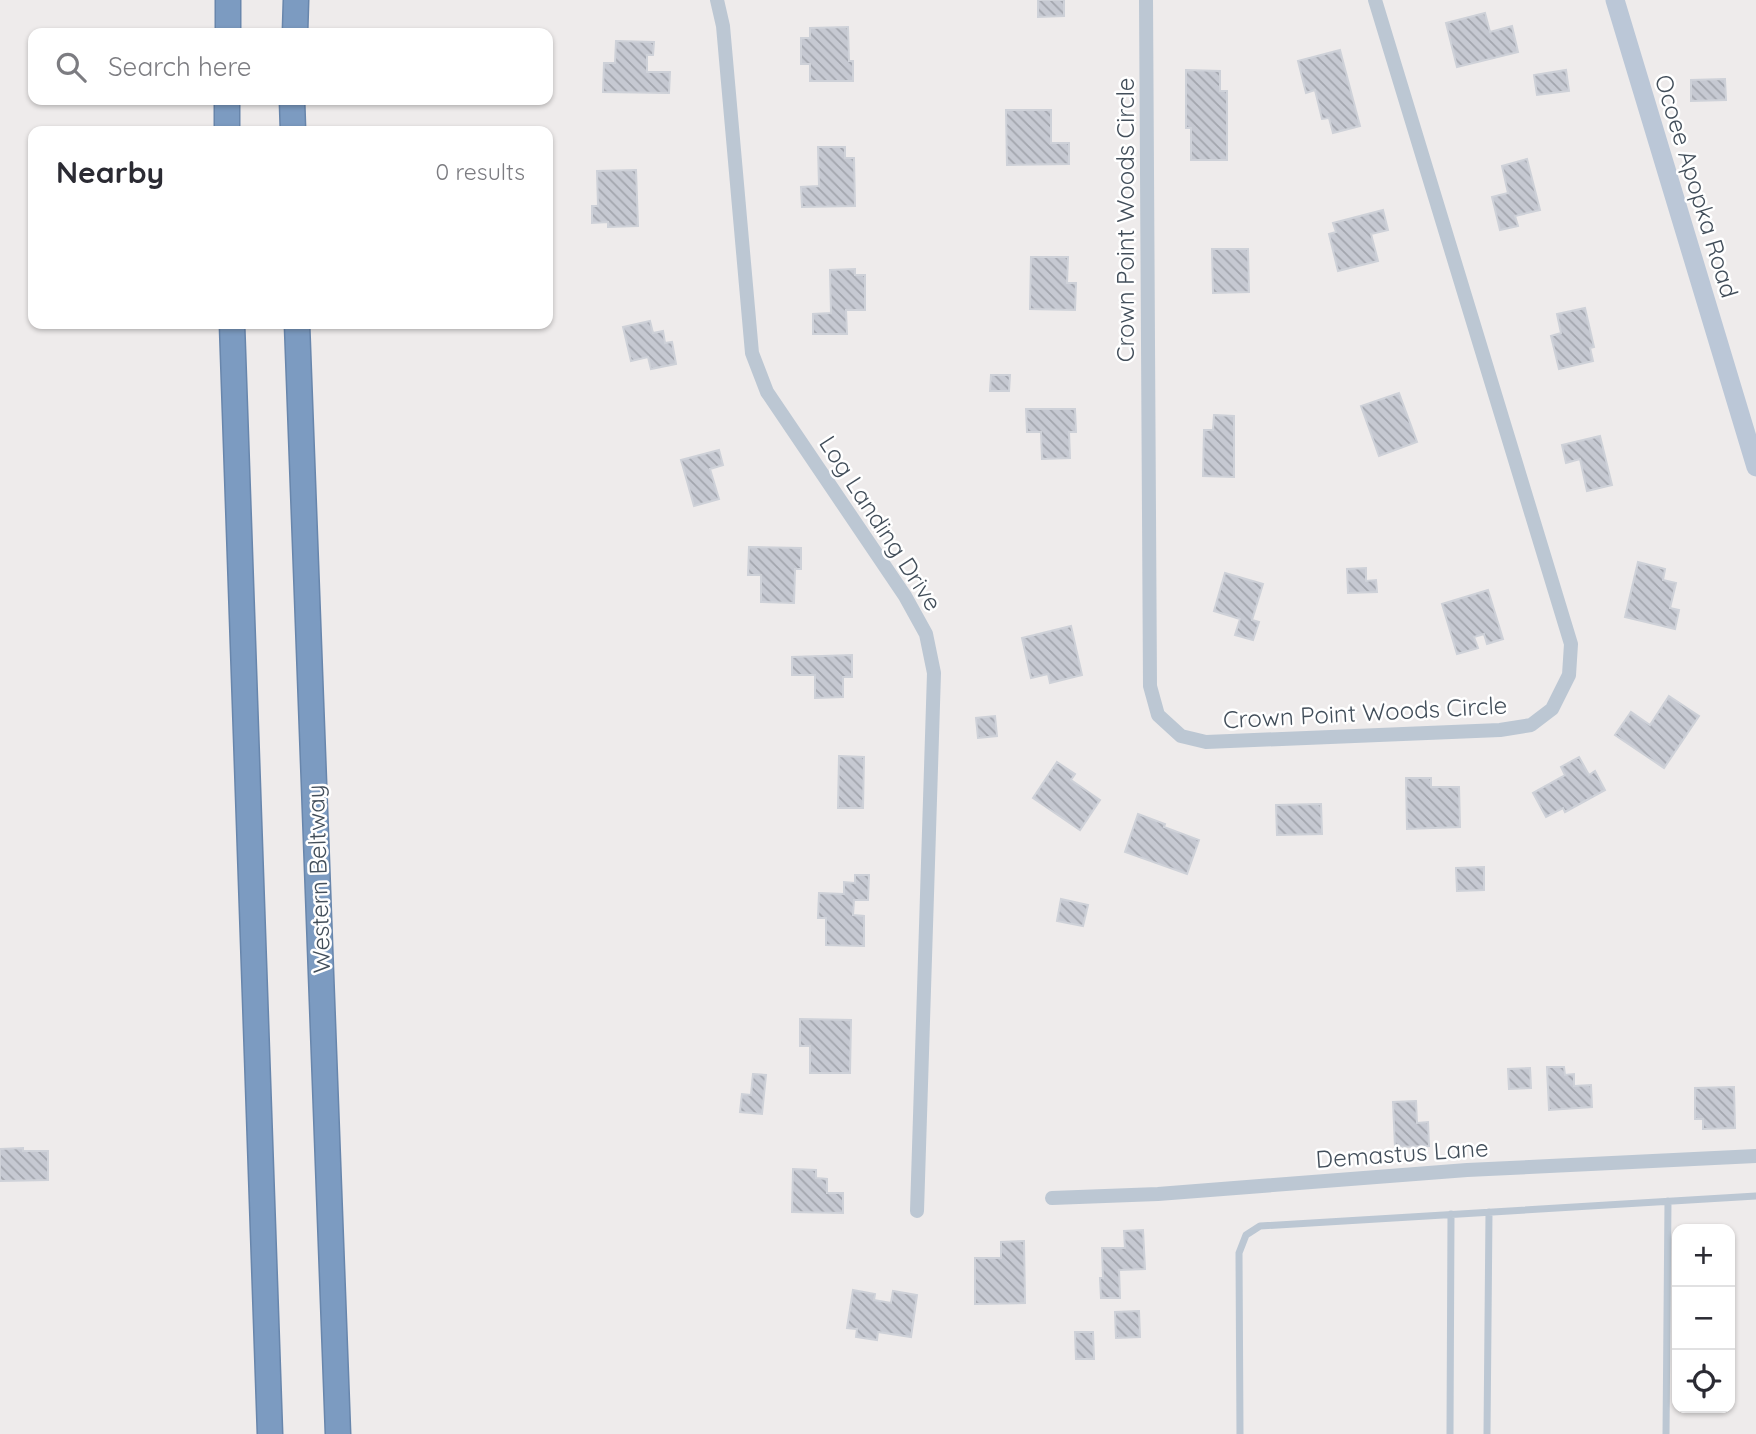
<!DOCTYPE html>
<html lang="en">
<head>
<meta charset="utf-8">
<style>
	body { margin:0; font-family:Quicksand,sans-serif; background:#f2f2f3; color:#2b2b33 }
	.controls { position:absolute; right:21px; bottom:21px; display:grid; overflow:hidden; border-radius:14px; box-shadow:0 2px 5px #0004 }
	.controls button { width:63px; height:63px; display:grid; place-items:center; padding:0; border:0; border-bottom:2px solid #e1e1e2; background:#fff; color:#2b2b33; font:35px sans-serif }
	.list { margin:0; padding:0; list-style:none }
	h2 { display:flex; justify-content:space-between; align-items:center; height:91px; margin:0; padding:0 28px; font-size:30px }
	h2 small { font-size:23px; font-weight:400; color:#7c7c81 }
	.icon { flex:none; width:38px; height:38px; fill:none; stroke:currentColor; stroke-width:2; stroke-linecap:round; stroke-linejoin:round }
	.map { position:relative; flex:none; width:1756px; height:1434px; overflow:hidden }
	.search { position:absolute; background:#fff; box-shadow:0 2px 5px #0004; left:28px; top:28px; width:525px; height:77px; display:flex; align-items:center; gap:18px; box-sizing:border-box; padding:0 24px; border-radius:14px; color:#7c7c81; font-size:26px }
	.panel { position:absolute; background:#fff; box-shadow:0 2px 5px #0004; left:28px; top:126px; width:525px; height:203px; border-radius:14px }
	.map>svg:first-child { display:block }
	.building { fill:url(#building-back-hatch); stroke:#ced1d8; stroke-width:2 }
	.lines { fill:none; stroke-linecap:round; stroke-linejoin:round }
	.motorway-casing { stroke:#6886ac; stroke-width:27 }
	.service { stroke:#bcc7d3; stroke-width:7 }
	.minor { stroke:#bcc7d3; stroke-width:14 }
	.secondary { stroke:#bbc7d7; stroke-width:19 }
	.motorway { stroke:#7c9bc1; stroke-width:24 }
	.labels { text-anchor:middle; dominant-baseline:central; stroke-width:5; stroke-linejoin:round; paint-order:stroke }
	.street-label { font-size:24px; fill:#424e5a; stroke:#fff }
</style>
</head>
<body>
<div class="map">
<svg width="1756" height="1434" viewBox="0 0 1756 1434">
	<defs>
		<pattern id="building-back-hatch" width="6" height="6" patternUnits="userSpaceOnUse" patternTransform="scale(1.75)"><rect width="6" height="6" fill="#c6c9d2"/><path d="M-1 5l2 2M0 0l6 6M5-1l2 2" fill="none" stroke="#a2a5ad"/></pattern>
	</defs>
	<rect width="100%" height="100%" fill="#eeebeb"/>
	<path class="building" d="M1038 0H1064V16L1038 17Z
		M1485 13 1490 32 1512 26 1518 52 1457 67 1446 23Z
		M848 27 849 61H853V81H810V64H801V38H810V28Z
		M616 41 654 42 653 55H647V72H670L669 93 603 92 604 63H615Z
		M1340 50 1360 126 1333 133 1329 118 1322 119 1315 90 1306 93 1298 61Z
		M1186 70 1220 71V91H1227V160H1191V128H1186Z
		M1566 70 1569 91 1537 95 1534 75Z
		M1725 79 1726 100 1691 101V80Z
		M1006 110H1051V143H1069V164L1007 165Z
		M818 147H845V158H854L855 206 802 207 801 187 819 186Z
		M1527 159 1540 210 1515 216 1518 226 1500 230 1492 197 1508 193 1502 166Z
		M636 170 638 226 608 227V222L592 223V206H598L597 171Z
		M1383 210 1388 230 1371 234 1378 261 1338 271 1329 234 1336 232 1333 223Z
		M1212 249H1248L1249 292 1213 293Z
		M1031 257H1068L1067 283H1076L1075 310 1030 309Z
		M855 269V275H865V310H846L847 334H813V314L831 313 830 270Z
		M1585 308 1594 347 1590 348 1593 361 1559 369 1551 336 1561 333 1557 314Z
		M650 321 653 333 663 331 665 343 672 342 676 364 651 369 648 357 631 361 623 327Z
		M991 375H1010L1009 391H990Z
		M1399 393 1417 442 1379 456 1361 406Z
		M1026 409H1075L1076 432H1069L1070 458 1042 459 1041 432H1027Z
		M1214 415 1234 416V477L1203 476 1204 430H1213Z
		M1600 436 1612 485 1587 491 1580 459 1566 463 1562 445Z
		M719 450 723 465 710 469 719 499 694 506 681 460Z
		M749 547 801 548V569H795L794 603 761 602V575H748Z
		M1638 562 1665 569 1663 580 1676 583 1670 608 1679 610 1675 629 1625 617Z
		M1366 568V581L1376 580 1377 592 1348 593 1347 569Z
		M1225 573 1263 584 1252 620 1259 622 1253 640 1235 635 1240 619 1214 611Z
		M1488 590 1503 639 1487 644 1484 634 1474 637 1478 648 1457 654 1442 604Z
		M1071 626 1082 675 1050 683 1048 674 1031 678 1022 638Z
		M852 655V677H843V697L815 698V675H792V657Z
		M1669 696 1699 716 1664 768 1615 735 1631 712 1650 725Z
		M995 716 997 736 978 738 976 718Z
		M839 756 864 757 863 808H838Z
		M1579 757 1589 775 1595 771 1605 790 1565 812 1563 808 1546 817 1533 793 1565 775 1561 767Z
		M1057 762 1075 774 1071 780 1100 800 1080 830 1033 798Z
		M1406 778H1431V787H1459L1460 827 1407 829Z
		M1321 804 1322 834 1277 835 1276 805Z
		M1138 814 1165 824 1164 827 1199 840 1187 874 1125 852Z
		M1484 867V890L1457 891 1456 868Z
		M855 875H869L868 900H854L853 915 864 916V946L826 945V918H818L819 893 844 894V882L855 883Z
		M1061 899 1088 905 1083 926 1057 921Z
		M800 1019 851 1020 850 1073H810V1046H800Z
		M1547 1067H1564L1565 1075 1574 1074V1086L1591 1085 1592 1107 1549 1110Z
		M1530 1068 1531 1088 1509 1089 1508 1069Z
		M753 1074 766 1075 762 1114 740 1112 742 1094 751 1095Z
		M1734 1087 1735 1128 1703 1129V1119H1695V1088Z
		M1416 1101 1417 1123 1428 1122 1429 1146 1395 1147 1393 1102Z
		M23 1148V1151H48V1180L0 1181V1149Z
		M793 1169 816 1170V1178L827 1179V1193H843V1213L792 1212Z
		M1143 1230 1145 1269 1119 1270 1120 1298H1101L1100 1278H1103L1102 1248H1125L1124 1231Z
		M1024 1241 1025 1303 975 1304V1258H1001V1242Z
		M853 1290 875 1294 874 1300 891 1303 893 1291 917 1295 911 1337 878 1332 877 1340 856 1337 857 1329 847 1328Z
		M1139 1311 1140 1337 1116 1338 1115 1312Z
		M1075 1332H1093L1094 1359H1076Z"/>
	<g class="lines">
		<defs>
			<path id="motorway" d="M228 33V0
				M295 33 296 0
				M227 100V131
				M292 100 293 131
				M232 324 270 1434
				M297 324 338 1434"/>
		</defs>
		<use href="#motorway" class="motorway-casing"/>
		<path class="service" d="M1240 1434 1239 1253 1246 1235 1260 1226 1756 1196
			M1450 1434 1451 1214
			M1487 1434 1489 1212
			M1666 1434 1668 1201"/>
		<path class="minor" d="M717 0 723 26 752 353 767 392 905 596 926 634 934 673 917 1211
			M1146 0 1150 686 1158 715 1181 736 1206 742 1500 730 1531 725 1552 709 1569 675 1571 644 1375 0
			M1052 1198 1158 1194 1467 1170 1756 1156"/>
		<path class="secondary" d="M1615 0 1756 467"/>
		<use href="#motorway" class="motorway"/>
	</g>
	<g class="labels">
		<g class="street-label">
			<text transform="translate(1697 186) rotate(73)">Ocoee Apopka Road</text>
			<text transform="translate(1125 220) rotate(-90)">Crown Point Woods Circle</text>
			<text transform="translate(881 523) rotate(57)">Log Landing Drive</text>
			<text transform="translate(1365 712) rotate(-3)">Crown Point Woods Circle</text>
			<text transform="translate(318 879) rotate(-92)">Western Beltway</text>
			<text transform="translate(1402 1153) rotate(-4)">Demastus Lane</text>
		</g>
	</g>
</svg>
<div class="controls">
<button>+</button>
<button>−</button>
<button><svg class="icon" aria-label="locate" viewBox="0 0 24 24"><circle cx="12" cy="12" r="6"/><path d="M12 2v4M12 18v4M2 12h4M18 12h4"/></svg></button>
</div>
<div class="search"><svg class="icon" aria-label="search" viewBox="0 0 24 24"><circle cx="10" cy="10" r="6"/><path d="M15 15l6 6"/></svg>Search here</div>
<section class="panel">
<h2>Nearby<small>0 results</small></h2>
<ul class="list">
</ul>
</section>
</div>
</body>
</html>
